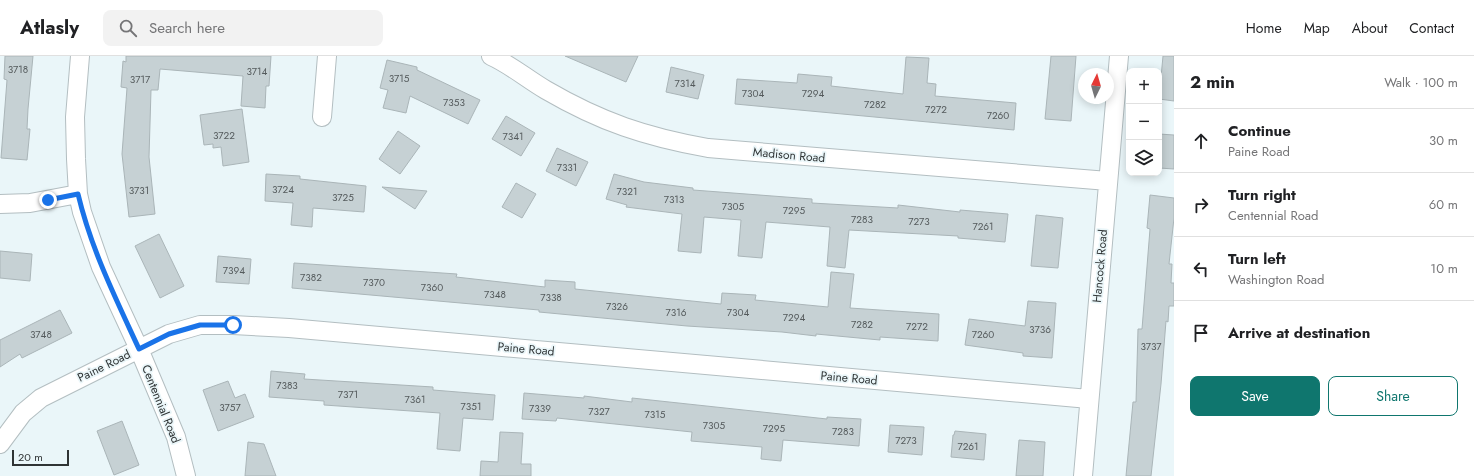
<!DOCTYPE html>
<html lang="en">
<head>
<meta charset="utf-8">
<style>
	body { margin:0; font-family:Jost,sans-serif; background:#f2f2f2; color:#202124 }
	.controls { position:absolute; right:12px; top:12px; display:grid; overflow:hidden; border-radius:8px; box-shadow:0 2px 10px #0003 }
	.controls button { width:36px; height:36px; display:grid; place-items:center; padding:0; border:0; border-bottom:1px solid #e0e0e0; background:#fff; color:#202124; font:20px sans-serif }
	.compass { position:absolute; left:1078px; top:12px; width:36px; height:36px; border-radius:50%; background:#fff; box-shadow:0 2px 10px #0003; rotate:5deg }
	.scale { position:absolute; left:12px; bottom:10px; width:57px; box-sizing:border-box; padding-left:4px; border:2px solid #2f3435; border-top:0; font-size:11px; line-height:14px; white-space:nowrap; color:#2f3435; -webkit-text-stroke:3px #eaf6f9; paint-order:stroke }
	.stop { position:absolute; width:12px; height:12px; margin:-9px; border:3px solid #1a73e8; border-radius:50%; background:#fff }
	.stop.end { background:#1a73e8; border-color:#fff; box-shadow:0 1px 4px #0008 }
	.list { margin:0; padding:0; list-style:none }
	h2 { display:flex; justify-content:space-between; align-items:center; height:52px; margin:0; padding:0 16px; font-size:17px }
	h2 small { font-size:13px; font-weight:400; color:#757577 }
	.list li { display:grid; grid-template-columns:26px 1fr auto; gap:12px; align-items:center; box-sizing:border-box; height:64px; padding:0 16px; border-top:1px solid #e0e0e0 }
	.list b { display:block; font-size:15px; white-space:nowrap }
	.list p { margin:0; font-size:13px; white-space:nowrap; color:#757577 }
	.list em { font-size:13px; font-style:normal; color:#757577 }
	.actions { display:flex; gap:8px; padding:12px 16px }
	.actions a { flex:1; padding:9px 0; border:1px solid #0f766e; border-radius:8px; text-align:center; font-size:14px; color:#0f766e }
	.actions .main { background:#0f766e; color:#fff }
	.icon { flex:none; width:22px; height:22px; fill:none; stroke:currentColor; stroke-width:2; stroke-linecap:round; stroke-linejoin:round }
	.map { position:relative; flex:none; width:1174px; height:420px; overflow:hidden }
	header { display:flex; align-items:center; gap:24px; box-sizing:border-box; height:56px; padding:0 20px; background:#fff; border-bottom:1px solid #e0e0e0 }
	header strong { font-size:19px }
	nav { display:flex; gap:22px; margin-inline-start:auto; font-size:14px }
	.search { width:280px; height:36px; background:#f2f2f2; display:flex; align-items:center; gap:10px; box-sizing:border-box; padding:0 14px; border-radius:8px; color:#757577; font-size:15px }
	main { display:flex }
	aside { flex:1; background:#fff }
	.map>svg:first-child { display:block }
	.building { fill:#c6d1d4; stroke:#aab5b8 }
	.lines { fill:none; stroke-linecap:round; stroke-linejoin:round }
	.minor-casing { stroke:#b3bec1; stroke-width:20 }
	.minor { stroke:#fff; stroke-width:18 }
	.route { stroke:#1a73e8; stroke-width:5 }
	.labels { text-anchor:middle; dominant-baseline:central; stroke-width:3.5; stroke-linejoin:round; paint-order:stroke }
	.number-label { font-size:10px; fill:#555b5d }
	.street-label { font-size:12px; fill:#2f3435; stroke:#eaf6f9 }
</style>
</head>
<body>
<header>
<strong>Atlasly</strong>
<div class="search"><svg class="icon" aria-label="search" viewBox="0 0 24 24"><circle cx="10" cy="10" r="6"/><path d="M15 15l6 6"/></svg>Search here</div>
<nav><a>Home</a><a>Map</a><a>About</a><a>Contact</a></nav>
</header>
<main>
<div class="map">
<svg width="1174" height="420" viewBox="0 0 1174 420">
	<rect width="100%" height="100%" fill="#eaf6f9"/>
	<path class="building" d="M5 0H33L28 53 27 73H30L27 104 1 102 7 24 4 23Z
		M126 0H271L269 30H266L265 52 241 50 243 20 160 13 158 34H151L149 101 155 158 129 161 122 98 127 32 121 31 123 5 126 6Z
		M565 0H638L626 26Z
		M1051 0H1076L1071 65 1045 63Z
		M1163 0H1174V45L1159 43Z
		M906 1 929 2 927 27 936 28 935 40 1016 47 1014 74 735 48 737 23 797 27 798 18 832 21 831 30 903 38Z
		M387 4 417 11V14L480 44 468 68 410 40 406 57 383 52 388 34 380 32Z
		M671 11 704 19 698 43 666 36Z
		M242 53 249 106 223 110 221 91 213 92V88L204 89 200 59Z
		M506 60 535 77 521 100 492 83Z
		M398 75 420 90 400 118 379 103Z
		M1159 78 1174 79V113L1159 112Z
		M557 92 588 106 576 130 546 115Z
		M266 118 300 120V123L366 130 364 156 313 152 312 171 291 169 293 147 265 145Z
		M614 118 644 126 693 132V134L812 143V147L898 152V149L960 156V154L1008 158 1005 186 958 182V180L849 174 845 212 827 210 830 171 766 166 762 202 738 200 741 164 704 161 701 197 678 195 682 158 626 151 627 149 606 143Z
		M516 127 536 138 522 162 502 151Z
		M382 131 427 135 415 153Z
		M1150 139 1174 142V162L1169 208H1172L1171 227H1174V250H1169L1168 266 1166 265 1161 328 1151 420H1126L1133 346H1136L1138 273H1142L1150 173 1147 172Z
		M1036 159 1063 162 1058 212 1031 210Z
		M159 178 184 230 160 242 135 190Z
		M0 195 32 198 30 225 0 222Z
		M218 200 251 203 249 228 216 226Z
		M294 207 457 218 456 221 545 231V224L575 226V233L721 248 722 237 756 239 755 244 828 251 831 216 854 218 850 252 939 258 938 285 880 281V284L816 278V280L782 276 687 270 539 256V254L292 232Z
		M1028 245 1056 247 1052 302 1023 300V297L965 289 969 263 1025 270Z
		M60 254 72 277 22 302 20 298 0 311V284Z
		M271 315 305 318 304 323 433 331V334L495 339 493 364 463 362 460 395 437 393 440 357 324 349V345L269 341Z
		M228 325 235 342 245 338 254 361 218 375 203 334Z
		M524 337 584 342V340L632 346V342L827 363V361L861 363 859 390 783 384 781 405 761 403 762 391 691 385 692 376 557 362 556 365 522 363Z
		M122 365 139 409 114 419 97 375Z
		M890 369 924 371 922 399 888 396Z
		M955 375 986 378 984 404 951 401 953 379H954Z
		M500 376 523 377 521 408H531V420H480L481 405 498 406Z
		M1019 384 1045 386 1043 420H1016Z
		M248 386 264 388 276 420H245Z"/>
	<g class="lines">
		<defs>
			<path id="minor" d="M80 0 75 61 76 103 78 138 82 156 101 211 139 293 176 381 186 420
				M491 0C511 9 527 23 546 34 601 66 646 81 708 92L1108 125
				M322 61 327 0
				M0 148 30 147 78 138
				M0 388 23 357 41 342 169 278 200 269H233L289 272 1089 343
				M1083 420 1119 0"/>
		</defs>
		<use href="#minor" class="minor-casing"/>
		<use href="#minor" class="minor"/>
	</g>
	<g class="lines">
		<path class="route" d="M48 144 78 138C91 193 116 243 139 293L169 278 200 269H233"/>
	</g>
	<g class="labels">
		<g class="number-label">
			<text x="18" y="13">3718</text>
			<text x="257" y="15">3714</text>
			<text x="399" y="22">3715</text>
			<text x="140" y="23">3717</text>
			<text x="685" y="27">7314</text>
			<text x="753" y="37">7304</text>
			<text x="813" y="37">7294</text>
			<text x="454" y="46">7353</text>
			<text x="875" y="48">7282</text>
			<text x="936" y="53">7272</text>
			<text x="998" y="59">7260</text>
			<text x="224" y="79">3722</text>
			<text x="513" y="80">7341</text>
			<text x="567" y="111">7331</text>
			<text x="283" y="133">3724</text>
			<text x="139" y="134">3731</text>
			<text x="627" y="135">7321</text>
			<text x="343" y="141">3725</text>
			<text x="674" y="143">7313</text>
			<text x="733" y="150">7305</text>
			<text x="794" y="154">7295</text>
			<text x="862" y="163">7283</text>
			<text x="919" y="165">7273</text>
			<text x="983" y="170">7261</text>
			<text x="234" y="214">7394</text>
			<text x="311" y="221">7382</text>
			<text x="374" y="226">7370</text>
			<text x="432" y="231">7360</text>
			<text x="495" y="238">7348</text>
			<text x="551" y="241">7338</text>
			<text x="617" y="250">7326</text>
			<text x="676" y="256">7316</text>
			<text x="738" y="256">7304</text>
			<text x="794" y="261">7294</text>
			<text x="862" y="268">7282</text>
			<text x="917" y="270">7272</text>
			<text x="1040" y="273">3736</text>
			<text x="41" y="278">3748</text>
			<text x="983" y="278">7260</text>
			<text x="1151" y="290">3737</text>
			<text x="287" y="329">7383</text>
			<text x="348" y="338">7371</text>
			<text x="415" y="343">7361</text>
			<text x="471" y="350">7351</text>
			<text x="230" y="351">3757</text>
			<text x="540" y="352">7339</text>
			<text x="599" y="355">7327</text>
			<text x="655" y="358">7315</text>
			<text x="714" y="369">7305</text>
			<text x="774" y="372">7295</text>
			<text x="843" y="375">7283</text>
			<text x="906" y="384">7273</text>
			<text x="968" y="390">7261</text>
		</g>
		<g class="street-label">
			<text transform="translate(789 99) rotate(5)">Madison Road</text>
			<text transform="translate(1100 210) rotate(-85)">Hancock Road</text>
			<text transform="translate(526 293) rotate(5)">Paine Road</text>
			<text transform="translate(104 310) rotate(-26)">Paine Road</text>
			<text transform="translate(849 322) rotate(5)">Paine Road</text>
			<text transform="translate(161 348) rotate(68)">Centennial Road</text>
		</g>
	</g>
</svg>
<div class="controls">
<button>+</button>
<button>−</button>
<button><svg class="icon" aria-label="layers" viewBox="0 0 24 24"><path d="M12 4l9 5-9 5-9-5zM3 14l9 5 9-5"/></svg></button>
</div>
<svg class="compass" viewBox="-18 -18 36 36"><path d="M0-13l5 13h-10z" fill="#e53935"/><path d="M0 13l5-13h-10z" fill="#757577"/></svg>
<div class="scale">20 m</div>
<div class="stop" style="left:233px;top:269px"></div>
<div class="stop end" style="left:48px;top:144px"></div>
</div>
<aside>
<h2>2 min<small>Walk · 100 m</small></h2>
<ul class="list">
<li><svg class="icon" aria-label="ahead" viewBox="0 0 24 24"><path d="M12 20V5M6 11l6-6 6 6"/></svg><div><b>Continue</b><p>Paine Road</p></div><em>30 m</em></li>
<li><svg class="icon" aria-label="right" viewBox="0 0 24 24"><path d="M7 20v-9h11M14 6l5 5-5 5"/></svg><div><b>Turn right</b><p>Centennial Road</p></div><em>60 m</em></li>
<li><svg class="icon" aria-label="left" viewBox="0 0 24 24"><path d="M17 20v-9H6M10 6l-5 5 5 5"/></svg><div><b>Turn left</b><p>Washington Road</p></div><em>10 m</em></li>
<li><svg class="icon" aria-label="arrive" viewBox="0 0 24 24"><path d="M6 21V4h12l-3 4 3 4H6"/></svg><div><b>Arrive at destination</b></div></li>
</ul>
<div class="actions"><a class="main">Save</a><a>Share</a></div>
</aside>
</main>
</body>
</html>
